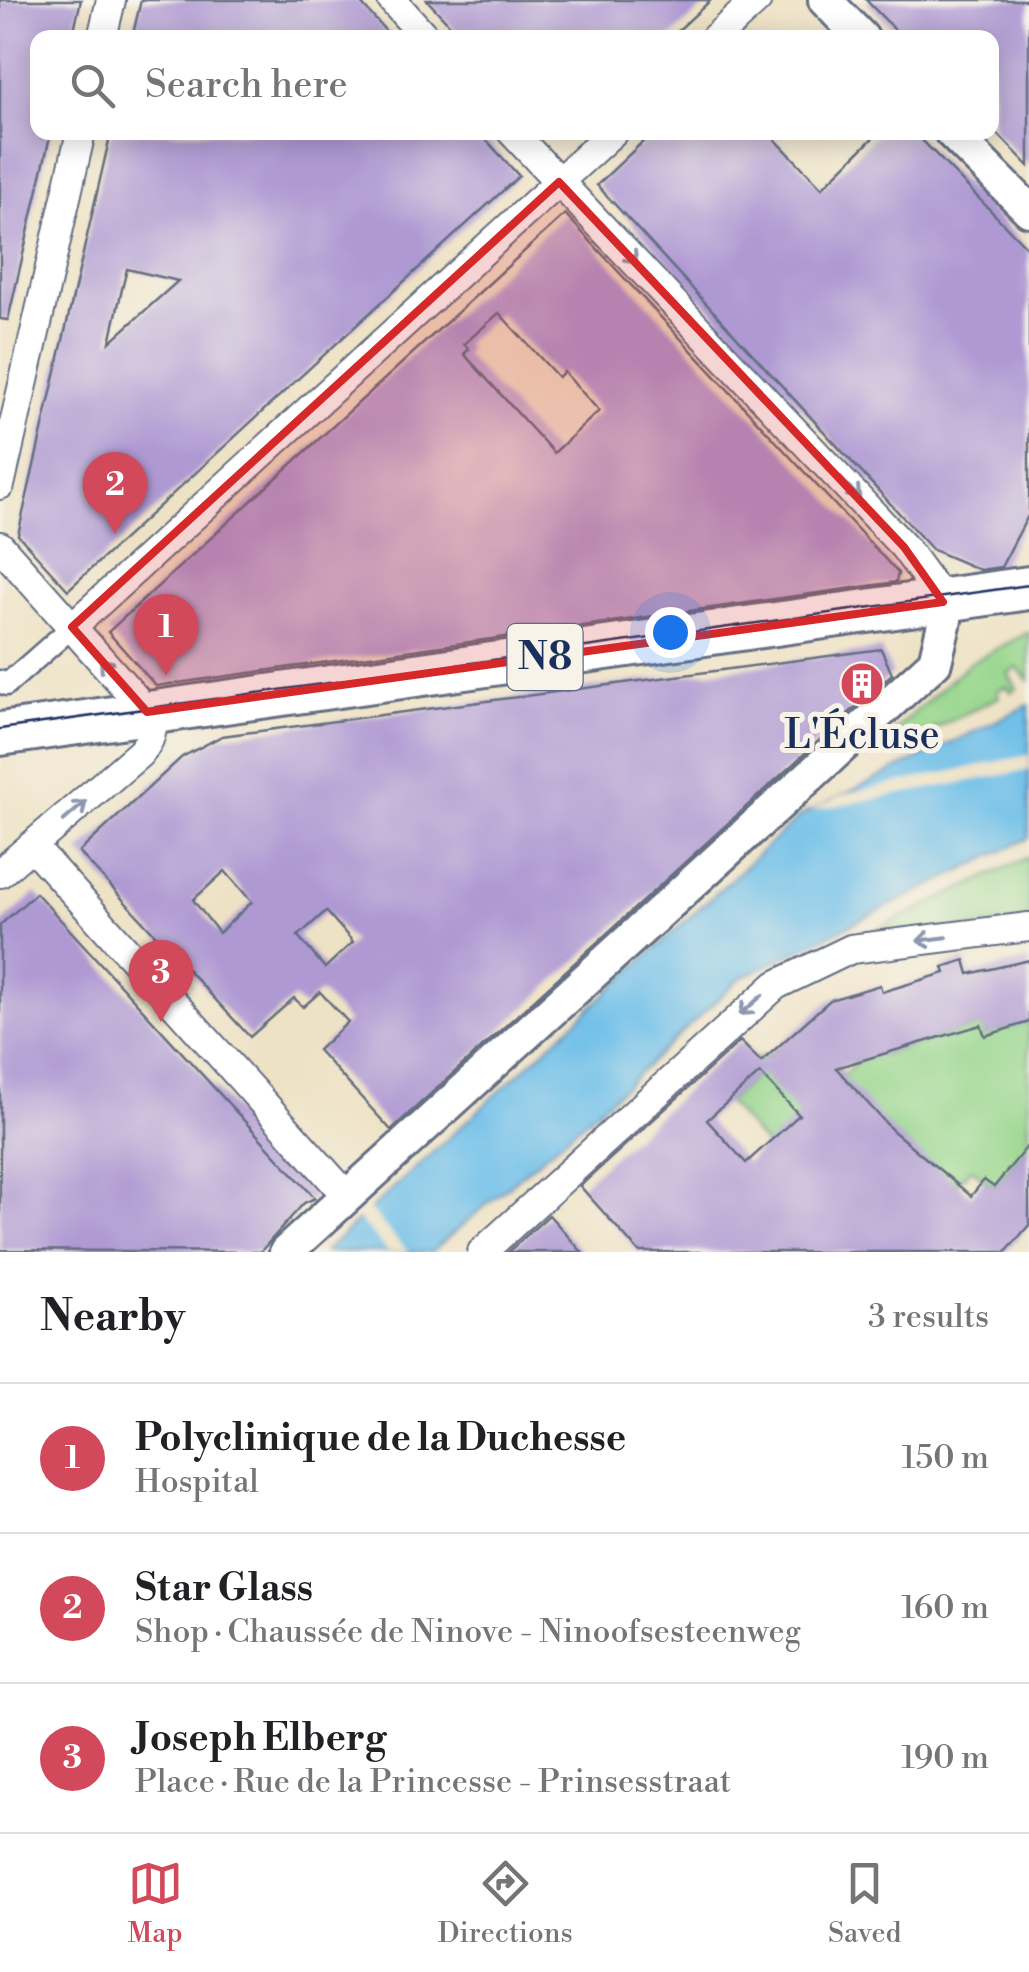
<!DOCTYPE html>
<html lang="en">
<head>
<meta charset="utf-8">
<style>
	body { margin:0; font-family:"Libre Bodoni",serif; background:#f6f6f6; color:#202124 }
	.you { position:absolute; left:670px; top:632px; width:35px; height:35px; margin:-25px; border:8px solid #fff; border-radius:50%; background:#1a73e8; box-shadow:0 0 0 15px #1a73e833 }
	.badge { display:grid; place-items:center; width:65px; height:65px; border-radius:50%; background:#d1495b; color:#fff; font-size:32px; font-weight:700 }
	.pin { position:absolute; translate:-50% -82px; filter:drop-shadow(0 2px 5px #0008) }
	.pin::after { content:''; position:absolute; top:52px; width:35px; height:30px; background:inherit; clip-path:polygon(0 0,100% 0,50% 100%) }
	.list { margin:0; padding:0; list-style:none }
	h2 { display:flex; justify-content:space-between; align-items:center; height:130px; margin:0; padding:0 40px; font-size:42px }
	h2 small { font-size:32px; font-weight:400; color:#757577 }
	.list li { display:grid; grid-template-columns:65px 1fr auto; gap:30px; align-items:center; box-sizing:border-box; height:150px; padding:0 40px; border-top:2px solid #e0e0e0 }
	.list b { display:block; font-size:38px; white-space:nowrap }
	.list p { margin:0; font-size:32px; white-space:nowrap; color:#757577 }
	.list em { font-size:32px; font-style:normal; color:#757577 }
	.icon { flex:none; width:55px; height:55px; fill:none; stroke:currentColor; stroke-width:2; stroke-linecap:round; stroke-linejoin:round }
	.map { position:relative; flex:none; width:1029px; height:1252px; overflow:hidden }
	.search { position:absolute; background:#fff; box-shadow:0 5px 25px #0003; left:30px; right:30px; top:30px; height:110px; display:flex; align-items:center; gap:25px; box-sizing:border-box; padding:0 35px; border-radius:20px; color:#757577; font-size:38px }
	.sheet { height:580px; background:#fff }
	nav { display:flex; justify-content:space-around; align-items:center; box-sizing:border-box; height:140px; border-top:2px solid #e0e0e0; background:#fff; font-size:28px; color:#757577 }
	nav a { display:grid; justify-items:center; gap:5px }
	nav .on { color:#d1495b }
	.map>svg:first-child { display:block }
	.green { fill:#96d68c; stroke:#588275; stroke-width:2.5 }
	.water { fill:#6ebfe9; stroke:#4477a4; stroke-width:2.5 }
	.pier { fill:#eee2c5 }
	.building { fill:#ae99d3; fill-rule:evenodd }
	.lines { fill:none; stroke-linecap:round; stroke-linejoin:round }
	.pedestrian-casing { stroke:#656e82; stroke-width:25 }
	.minor-casing { stroke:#656e82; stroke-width:32 }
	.tertiary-casing { stroke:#656e82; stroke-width:38 }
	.primary-casing { stroke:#656e82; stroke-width:48 }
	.pedestrian { stroke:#fff; stroke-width:20 }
	.minor { stroke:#fff; stroke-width:28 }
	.tertiary { stroke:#fff; stroke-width:32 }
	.primary { stroke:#fff; stroke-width:42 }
	.tram { stroke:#1b2f5e; stroke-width:2.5 }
	.oneway { stroke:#8d97ae }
	.marked { fill:#d62828; fill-opacity:0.2; stroke:#d62828; stroke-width:8; stroke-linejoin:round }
	.labels { text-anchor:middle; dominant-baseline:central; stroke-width:10; stroke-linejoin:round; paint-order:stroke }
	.shield { fill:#f7f3e8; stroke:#5d6a87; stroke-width:2.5 }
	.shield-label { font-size:38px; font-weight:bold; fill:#1b2f5e }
	.poi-label { font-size:40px; fill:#1b2f5e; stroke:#f7f3e8 }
</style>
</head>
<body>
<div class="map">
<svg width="1029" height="1252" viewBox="0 0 1029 1252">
	<rect width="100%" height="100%" fill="#f7f3e8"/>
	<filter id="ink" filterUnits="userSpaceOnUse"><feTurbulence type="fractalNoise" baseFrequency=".01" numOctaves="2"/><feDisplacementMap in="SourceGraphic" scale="20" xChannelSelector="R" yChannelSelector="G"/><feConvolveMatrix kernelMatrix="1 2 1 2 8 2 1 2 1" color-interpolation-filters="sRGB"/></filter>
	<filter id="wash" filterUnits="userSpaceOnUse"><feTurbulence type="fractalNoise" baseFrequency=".0048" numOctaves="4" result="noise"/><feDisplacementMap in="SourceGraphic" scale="40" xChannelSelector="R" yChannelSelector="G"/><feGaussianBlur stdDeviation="2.25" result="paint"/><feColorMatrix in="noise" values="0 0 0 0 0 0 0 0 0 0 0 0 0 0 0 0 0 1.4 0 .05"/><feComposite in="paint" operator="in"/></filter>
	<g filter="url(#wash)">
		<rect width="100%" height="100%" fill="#eee2c5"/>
		<path class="green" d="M1029 632V681L1017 668 1008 673 1017 689 1011 692 1007 686 997 691 999 697 893 749 881 743 968 664Z
			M1029 857V921L850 942Z
			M1029 1022V1144L994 1187 971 1168 894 1252 820 1207 727 1102 765 1068 756 1058 768 1055 800 1029 843 1075 868 1052 880 1055 981 1025 985 1035Z"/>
		<path class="water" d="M1029 705V838L739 979 624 1087 431 1252H324L800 816Z"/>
		<path class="pier" d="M1029 755V770L809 811 845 794Z
			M368 1208 408 1252H388L357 1218Z"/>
		<g id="blocks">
			<path class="building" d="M0 0H81L72 38H38V132H51L8 320 0 319Z
				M141 0H358L392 38H132Z
				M427 0H711L670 38H462Z
				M866 0H1029V166L992 128V38H903Z
				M111 132H479L519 176 68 590 18 535ZM127 269 178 281 110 342 122 289Z
				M653 132H768L822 188 879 132H914L1029 250V514L1001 567 980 570 933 550 597 185Z
				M565 214 898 573 896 582 156 686 108 632ZM499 313 558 377 564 372 599 411 554 453 464 354 469 349 464 344Z
				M881 649 892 674 391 1130 318 1050 348 1022 320 992 303 1007 294 998 250 1037 79 852 182 757 222 736ZM225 871 252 902 219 933 193 900ZM326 911 353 942 325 968 298 936Z
				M36 893 315 1198 304 1203 260 1252 0 1250V925Z
				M965 960 969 974 1029 960V1022L985 1036 981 1025 836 1068 892 1130 971 1196 984 1180 994 1187 1029 1144V1225L1006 1252H639L580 1186 740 1041 761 1062 830 1000 880 985 882 992 945 973 943 967ZM760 1073 799 1115 746 1163 707 1120Z
				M549 1215 582 1252H508Z"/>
		</g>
	</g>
	<g filter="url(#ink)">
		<use href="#blocks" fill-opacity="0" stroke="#656e82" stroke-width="2.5"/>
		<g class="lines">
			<defs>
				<path id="pedestrian" d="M0 681 6 685 72 627"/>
				<path id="minor" d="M392 0 426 38
					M102 38 111 0
					M715 38 757 0
					M512 132 904 547 943 600 945 612
					M0 485 81 132
					M0 546 143 707C156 724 154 737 140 753L0 873
					M72 627 613 132
					M33 847 347 1196
					M482 1252 776 985 851 949 1029 927"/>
				<path id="tertiary" d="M825 0 862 38
					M951 132 1029 210
					M286 1252 935 662 945 620"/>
				<path id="primary" d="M0 734 1029 588"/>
			</defs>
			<use href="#pedestrian" class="pedestrian-casing"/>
			<use href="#minor" class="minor-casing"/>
			<use href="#tertiary" class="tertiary-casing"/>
			<use href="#primary" class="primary-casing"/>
			<use href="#pedestrian" class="pedestrian"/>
			<use href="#minor" class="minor"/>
			<use href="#tertiary" class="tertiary"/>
			<use href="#primary" class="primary"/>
			<path class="tram" d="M0 729 1029 585"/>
		</g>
		<defs><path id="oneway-shaft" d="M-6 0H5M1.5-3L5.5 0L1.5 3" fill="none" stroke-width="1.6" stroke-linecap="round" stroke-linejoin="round" transform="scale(2.5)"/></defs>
		<g class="oneway">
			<use href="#oneway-shaft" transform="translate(627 252) rotate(47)"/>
			<use href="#oneway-shaft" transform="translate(850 488) rotate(47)"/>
			<use href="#oneway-shaft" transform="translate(110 670) rotate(-131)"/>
			<use href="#oneway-shaft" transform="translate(75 811) rotate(-41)"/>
			<use href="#oneway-shaft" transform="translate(932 939) rotate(173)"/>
			<use href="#oneway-shaft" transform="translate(751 1005) rotate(139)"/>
		</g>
	</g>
	<path class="marked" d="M559 182 904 547 943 602 147 712 72 627Z"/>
	<defs>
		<symbol id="building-disc" viewBox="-11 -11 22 22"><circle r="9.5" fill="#d1495b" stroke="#f7f3e8"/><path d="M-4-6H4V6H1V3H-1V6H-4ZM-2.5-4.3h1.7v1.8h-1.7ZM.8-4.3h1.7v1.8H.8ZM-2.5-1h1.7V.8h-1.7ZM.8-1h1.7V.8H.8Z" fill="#fff"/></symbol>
	</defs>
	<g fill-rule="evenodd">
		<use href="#building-disc" x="837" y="659" width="50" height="50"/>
	</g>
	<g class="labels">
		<rect class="shield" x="507.5" y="624" width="75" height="66" rx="8"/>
		<g class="shield-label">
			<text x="545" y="657">N8</text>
		</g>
		<g class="poi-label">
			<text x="862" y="736">L'Écluse</text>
		</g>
	</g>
</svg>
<div class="you"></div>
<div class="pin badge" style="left:166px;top:676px">1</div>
<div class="pin badge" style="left:115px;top:534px">2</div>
<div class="pin badge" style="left:161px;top:1022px">3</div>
<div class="search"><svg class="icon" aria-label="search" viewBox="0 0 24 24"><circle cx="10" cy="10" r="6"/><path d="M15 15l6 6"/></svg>Search here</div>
</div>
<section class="sheet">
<h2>Nearby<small>3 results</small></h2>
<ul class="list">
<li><span class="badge">1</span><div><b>Polyclinique de la Duchesse</b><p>Hospital</p></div><em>150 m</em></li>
<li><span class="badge">2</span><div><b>Star Glass</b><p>Shop · Chaussée de Ninove - Ninoofsesteenweg</p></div><em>160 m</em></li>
<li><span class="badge">3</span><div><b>Joseph Elberg</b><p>Place · Rue de la Princesse - Prinsesstraat</p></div><em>190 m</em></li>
</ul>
</section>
<nav>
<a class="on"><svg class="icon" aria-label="map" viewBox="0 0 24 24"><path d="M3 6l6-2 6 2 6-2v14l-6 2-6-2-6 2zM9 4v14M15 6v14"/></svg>Map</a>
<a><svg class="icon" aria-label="directions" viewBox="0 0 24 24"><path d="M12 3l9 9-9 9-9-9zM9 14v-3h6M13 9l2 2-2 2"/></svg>Directions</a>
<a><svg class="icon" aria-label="saved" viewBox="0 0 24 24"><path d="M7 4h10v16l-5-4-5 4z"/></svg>Saved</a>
</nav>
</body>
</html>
